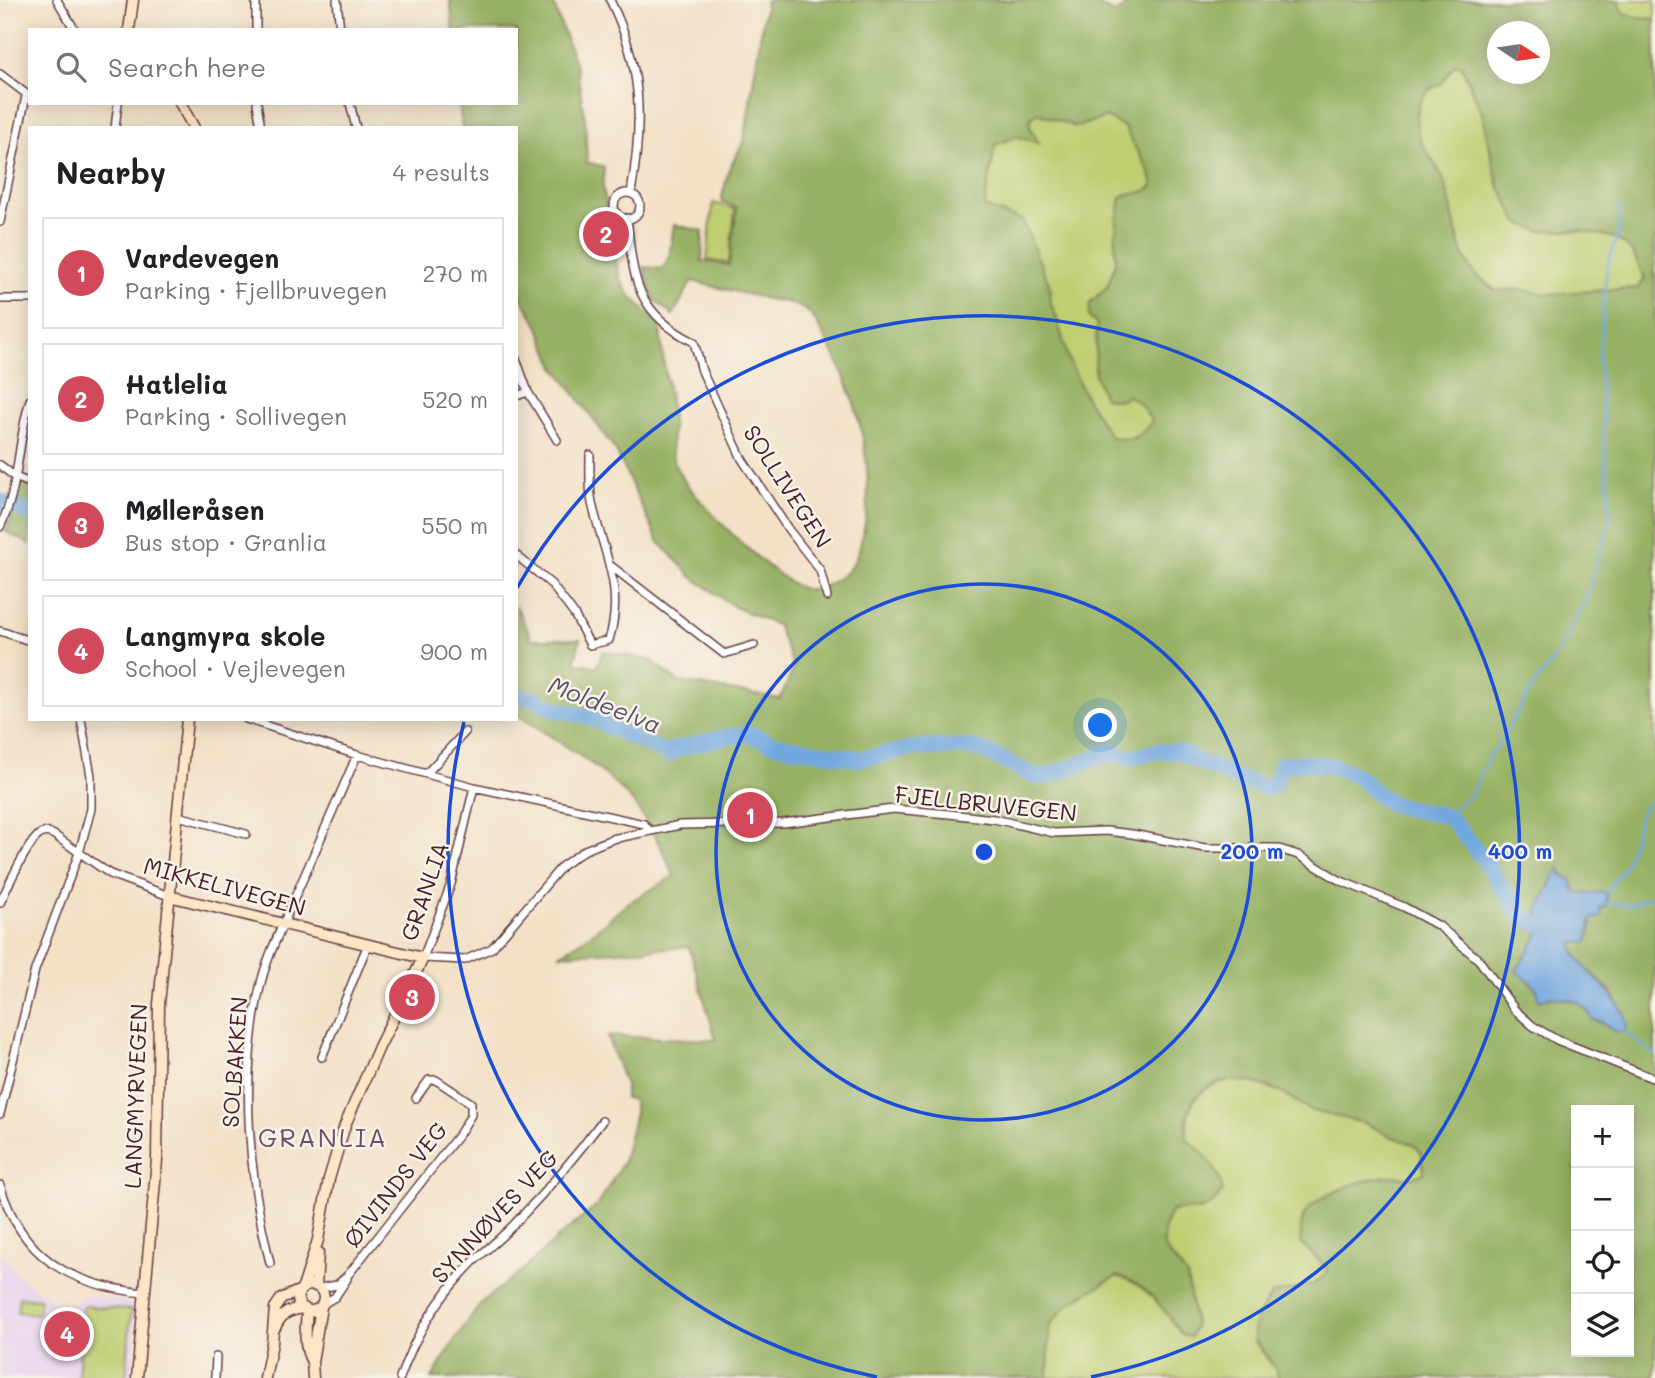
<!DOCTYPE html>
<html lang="en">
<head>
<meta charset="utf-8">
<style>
	body { margin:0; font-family:Mali,sans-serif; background:#f2f2f2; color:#202124 }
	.controls { position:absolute; right:21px; bottom:21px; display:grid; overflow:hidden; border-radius:0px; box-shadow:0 4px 18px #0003 }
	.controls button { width:63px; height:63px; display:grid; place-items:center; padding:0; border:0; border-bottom:2px solid #e0e0e0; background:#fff; color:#202124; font:35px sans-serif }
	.compass { position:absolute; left:1487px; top:21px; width:63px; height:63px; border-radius:50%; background:#fff; box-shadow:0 4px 18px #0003; rotate:103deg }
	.you { position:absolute; left:1101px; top:726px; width:24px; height:24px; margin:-18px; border:5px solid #fff; border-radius:50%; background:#1a73e8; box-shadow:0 0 0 10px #1a73e833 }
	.badge { display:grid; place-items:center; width:46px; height:46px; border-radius:50%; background:#d1495b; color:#fff; font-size:23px; font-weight:700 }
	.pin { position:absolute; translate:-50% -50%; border:4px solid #fff; box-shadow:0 2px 7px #0006 }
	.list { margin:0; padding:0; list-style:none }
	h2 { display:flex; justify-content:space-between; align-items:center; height:91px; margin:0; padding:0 28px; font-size:30px }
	h2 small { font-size:23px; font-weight:400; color:#757577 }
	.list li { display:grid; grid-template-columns:46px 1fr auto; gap:21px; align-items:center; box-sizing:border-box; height:112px; margin:0 14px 14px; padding:0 14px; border:2px solid #e0e0e0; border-radius:0px }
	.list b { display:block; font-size:26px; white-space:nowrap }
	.list p { margin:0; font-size:23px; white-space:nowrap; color:#757577 }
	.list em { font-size:23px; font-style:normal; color:#757577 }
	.icon { flex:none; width:38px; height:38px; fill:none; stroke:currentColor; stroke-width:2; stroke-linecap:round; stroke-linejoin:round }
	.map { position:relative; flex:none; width:1655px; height:1378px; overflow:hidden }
	.search { position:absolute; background:#fff; box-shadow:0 4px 18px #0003; left:28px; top:28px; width:490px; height:77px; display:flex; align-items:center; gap:18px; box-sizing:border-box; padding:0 24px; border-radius:0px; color:#757577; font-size:26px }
	.panel { position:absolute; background:#fff; box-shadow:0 4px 18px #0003; left:28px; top:126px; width:490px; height:595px; border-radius:0px }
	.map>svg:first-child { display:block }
	.built { fill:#e8d2ee }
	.green { fill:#bece71; stroke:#84764e; stroke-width:2 }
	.forest { fill:#96b163; stroke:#706847; stroke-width:2; fill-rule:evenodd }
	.water { fill:#72a7df; stroke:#5e6385; stroke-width:2 }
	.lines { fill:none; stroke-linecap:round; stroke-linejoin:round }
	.stream { stroke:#72a7df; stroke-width:2.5 }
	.river { stroke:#72a7df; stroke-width:16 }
	.street-casing { stroke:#633c42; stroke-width:10 }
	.secondary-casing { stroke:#633c42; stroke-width:13 }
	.street { stroke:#fff; stroke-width:7 }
	.secondary { stroke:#fde5c5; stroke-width:10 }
	.ring { fill:none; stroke:#1d4ed8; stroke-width:3.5 }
	.labels { text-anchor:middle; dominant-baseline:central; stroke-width:5; stroke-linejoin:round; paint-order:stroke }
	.street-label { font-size:23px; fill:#4a1f2b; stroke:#f7f3e8 }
	.water-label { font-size:24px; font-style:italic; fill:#584f6a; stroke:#f7f3e8 }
	.quarter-label { font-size:26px; letter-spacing:2px; fill:#734e6a; stroke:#f7f3e8 }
	.centre { fill:#1d4ed8; stroke:#f7f3e8; stroke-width:3.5 }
	.ring-label { font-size:21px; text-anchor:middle; font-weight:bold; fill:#1d4ed8; stroke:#f7f3e8; stroke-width:5; stroke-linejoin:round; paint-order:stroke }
</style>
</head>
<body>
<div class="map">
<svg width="1655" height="1378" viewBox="0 0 1655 1378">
	<rect width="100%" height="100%" fill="#f7f3e8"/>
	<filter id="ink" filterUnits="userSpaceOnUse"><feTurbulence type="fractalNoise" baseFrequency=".0143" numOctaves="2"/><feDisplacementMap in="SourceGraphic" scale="14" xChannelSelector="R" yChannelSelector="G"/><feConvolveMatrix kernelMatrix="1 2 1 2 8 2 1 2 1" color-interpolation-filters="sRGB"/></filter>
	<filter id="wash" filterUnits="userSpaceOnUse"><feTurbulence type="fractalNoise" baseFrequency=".00686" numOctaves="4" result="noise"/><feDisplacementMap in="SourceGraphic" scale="28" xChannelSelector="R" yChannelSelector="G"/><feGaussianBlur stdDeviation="1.57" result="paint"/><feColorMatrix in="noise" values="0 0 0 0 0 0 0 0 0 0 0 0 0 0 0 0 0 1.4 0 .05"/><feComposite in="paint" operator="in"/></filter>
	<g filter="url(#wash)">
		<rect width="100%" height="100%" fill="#f3e1c7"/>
		<path class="built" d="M0 1253 24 1281 55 1302 68 1306 87 1296 127 1301 135 1310 132 1378H0Z"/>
		<path class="green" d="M1617 0H1655V19L1638 18 1624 13Z
			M1455 64 1462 66 1482 113 1498 184 1541 231C1569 232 1615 225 1633 253 1638 261 1641 270 1645 278L1639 288C1609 288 1581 294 1551 294 1533 294 1516 289 1497 291 1449 263 1460 223 1443 179 1438 166 1427 155 1421 142 1412 122 1416 90 1440 85Z
			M1038 113 1076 127 1106 117 1124 127 1150 173 1153 186 1145 193 1126 194 1115 235 1116 262 1107 287 1090 303 1097 325 1095 375 1117 400 1129 396 1141 405 1153 421C1139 438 1133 442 1111 437L1086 398 1069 361 1056 316 1049 299V288L984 207 995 145 1017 136 1038 143 1030 127V119Z
			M713 203 735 209 729 263 707 260Z
			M1228 1080 1252 1082 1279 1091 1312 1111 1365 1123 1390 1136 1413 1144 1421 1152 1424 1173 1414 1178 1390 1176 1300 1242 1326 1267 1327 1274 1312 1285 1272 1294 1254 1341 1276 1370 1279 1378H1048L1049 1326 1068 1304 1116 1276C1148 1283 1164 1310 1182 1335L1191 1336 1195 1325 1187 1276 1164 1248V1229L1171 1211 1178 1210 1202 1152 1187 1139C1185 1106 1195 1089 1228 1080Z
			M19 1297 40 1299 38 1314 17 1312Z
			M83 1306 131 1310 126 1378H78Z"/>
		<path class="forest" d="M450 0H552L576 66 585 118 587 162 604 167 603 188 607 207 582 220 604 248 615 256 620 278 627 292 660 326C661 358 670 389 672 420 674 438 667 447 676 467 687 494 777 583 805 589 818 591 833 583 843 575 855 565 859 552 862 538 878 474 859 396 826 340 820 329 815 317 805 310 794 302 777 301 764 298 740 293 716 287 692 281L673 315 654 300 644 267 662 269 669 258 674 225 703 231 702 261 729 265 737 208 721 201 729 169 744 141 766 0H1085L1115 13 1125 7 1124 0H1617L1624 13 1638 18 1655 19V1378H1279C1263 1335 1235 1347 1272 1294L1312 1285 1327 1274 1326 1267 1300 1243C1301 1234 1300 1223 1304 1215 1314 1195 1370 1176 1392 1176 1405 1176 1412 1179 1424 1173L1421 1152 1413 1144 1390 1136 1365 1123 1312 1111 1279 1091 1252 1082 1228 1080 1210 1085 1194 1099 1186 1118 1187 1139C1205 1154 1219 1168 1223 1191 1201 1220 1201 1205 1171 1211L1164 1229V1248L1187 1276 1195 1325 1191 1337 1182 1335C1164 1310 1148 1283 1116 1276L1068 1304 1049 1326 1048 1378H432L456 1338 483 1301 524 1269 560 1236 598 1205 623 1162 635 1113 633 1100 625 1098V1085L607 1036 716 1040 689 947 561 954 590 935 628 903 674 876C664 851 651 827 635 805 607 768 555 740 516 714V606L532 639H580L575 662 597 667 603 651 651 660 677 681 780 699 794 668 777 625 735 607 692 577 658 541 616 451 554 365 538 325 516 289V128H462L459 103H516V30H453ZM1498 32H1540V74H1498ZM1455 64 1462 67 1482 113 1498 184 1518 223 1541 231 1579 230 1616 238 1632 251 1645 278 1639 288 1548 294 1514 289 1497 291C1450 264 1460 223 1443 179 1438 166 1427 155 1421 142 1412 122 1416 90 1440 85ZM1038 113 1076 127 1106 117 1124 127 1150 173 1153 186C1140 197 1132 190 1121 197L1115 235 1116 262 1107 287 1090 303 1089 317 1097 325 1095 375 1104 398 1117 400 1129 396 1141 405 1152 421C1139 438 1133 442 1111 437L1086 398 1069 361 1056 316 1049 299 1051 289 1022 220 984 207 995 145 1017 136 1039 143 1030 127V119ZM1559 868C1563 877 1571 880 1574 890L1580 894 1607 892V903L1600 907 1591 919 1592 927 1588 937 1574 942 1572 946C1578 966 1599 978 1612 993 1618 1001 1622 1009 1625 1018L1610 1027 1593 1020C1589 1011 1581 1003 1571 1000 1565 998 1560 1000 1554 996L1541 1000 1535 986 1517 970 1538 935V911ZM1576 1110H1629V1352H1576Z
			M22 479 30 483V544L6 532Z"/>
		<path class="water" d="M1559 867 1561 874 1571 880 1574 890 1580 894 1607 892 1606 907 1600 908 1603 914 1599 918 1591 919 1588 943 1574 942 1572 946C1583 978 1620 989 1627 1026L1624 1031 1615 1032 1603 1022 1593 1020C1589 1011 1580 1001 1570 1000 1563 998 1561 1001 1553 996L1539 1000C1539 986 1528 979 1516 972L1538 935V911Z"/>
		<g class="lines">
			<path class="stream" d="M1446 816 1473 792 1488 758 1494 751 1534 685 1560 651 1585 600 1610 520 1599 361 1607 267 1620 227 1619 207
				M1607 892 1626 865 1641 812 1655 798
				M1607 903 1630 905 1649 897 1655 899
				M1624 1031 1655 1055"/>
			<path class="river" d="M0 501 30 514
				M516 695 535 699 555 709 589 717 670 755 673 750 724 737 749 734 774 744 860 759 915 748 968 747 984 751 1034 776H1049L1108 753 1132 757 1158 751 1179 752 1236 778 1269 788 1274 785 1282 764C1309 762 1340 763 1362 780 1372 788 1380 799 1392 804 1408 810 1429 812 1446 816L1452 820 1484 860 1521 916 1538 924"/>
		</g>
	</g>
	<g filter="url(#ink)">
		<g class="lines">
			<defs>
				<path id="street" d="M57 0 75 30
					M337 0 340 30
					M610 0C643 66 643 122 631 193
					M256 30V0
					M0 74 29 96
					M257 103 261 128
					M350 103 356 128
					M115 128 118 103
					M614 206a13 13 0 1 1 26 0a13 13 0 1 1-26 0Z
					M627 218C633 278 635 313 694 342L702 371 742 459 788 529 820 570 827 597
					M0 222 26 96
					M0 299H30
					M516 359 528 392 557 440
					M516 396 528 392
					M0 465 15 477 30 483
					M0 527C20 487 17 442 30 400
					M516 555 551 584 574 614 590 645 609 640C625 588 603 552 592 503 589 488 590 470 590 455
					M611 566 724 654 754 645
					M0 631 30 641
					M246 719 357 755 474 787 644 824 650 831
					M426 774 465 732
					M474 787 451 884 423 958 465 960 492 948 562 866 585 850 612 839 680 825 783 823 894 809 949 814 994 819 1054 833 1106 831 1132 834 1205 848H1276L1298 855 1339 880 1404 907 1439 926 1479 960 1515 1010 1533 1026 1557 1040 1655 1079
					M178 816 246 834
					M0 903C7 888 26 845 39 835 44 831 49 832 54 835L110 874 169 896
					M322 1057 368 944
					M0 1114 35 970 79 853 91 809V776L81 719
					M0 1185C22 1259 71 1285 144 1293
					M270 1263C248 1175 240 1076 260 987 267 956 282 927 295 897 316 850 336 803 357 755
					M320 1288 337 1285 348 1275 460 1133 471 1115V1103L436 1080H429L416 1098
					M323 1304 335 1297 347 1279
					M215 1378 216 1357
					M400 1378C415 1334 441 1294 474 1261 489 1247 505 1235 518 1220 548 1189 576 1156 602 1121"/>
				<path id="secondary" d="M129 30 133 0
					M180 103 194 128
					M169 896 423 958 379 1047 345 1125 329 1179 318 1240 303 1288
					M298 1298a13 13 0 1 1 26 0a13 13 0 1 1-26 0Z
					M316 1286 318 1253
					M307 1310C306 1326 303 1345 311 1360
					M275 1328C281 1313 289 1310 304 1308
					M137 1378 157 1160 159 1004 187 719
					M265 1378 272 1343 275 1308 281 1299 301 1290
					M313 1378 312 1362 321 1307"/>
			</defs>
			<use href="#street" class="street-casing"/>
			<use href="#secondary" class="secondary-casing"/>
			<use href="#street" class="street"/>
			<use href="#secondary" class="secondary"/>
		</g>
	</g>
	<g class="ring">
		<circle cx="984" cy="852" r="268"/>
		<path d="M877 1377A536 536 0 0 1 464 722M517 588A536 536 0 1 1 1091 1377"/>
	</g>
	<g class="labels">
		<g class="street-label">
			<text transform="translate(788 486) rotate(57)">SOLLIVEGEN</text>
			<text transform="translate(986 803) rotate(6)">FJELLBRUVEGEN</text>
			<text transform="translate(225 886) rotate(15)">MIKKELIVEGEN</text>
			<text transform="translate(424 891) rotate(-71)">GRANLIA</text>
			<text transform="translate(234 1062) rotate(-86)">SOLBAKKEN</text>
			<text transform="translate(135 1096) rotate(-88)">LANGMYRVEGEN</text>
			<text transform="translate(395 1184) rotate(-52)">ØIVINDS VEG</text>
			<text transform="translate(494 1216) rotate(-47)">SYNNØVES VEG</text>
		</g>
		<g class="water-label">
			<text transform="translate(605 704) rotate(21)">Moldeelva</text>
		</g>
		<g class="quarter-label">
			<text x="323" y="1137">GRANLIA</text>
		</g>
	</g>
	<circle cx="984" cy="852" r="10" class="centre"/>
	<g class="ring-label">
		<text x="1252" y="859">200 m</text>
		<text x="1520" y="859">400 m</text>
	</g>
</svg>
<div class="controls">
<button>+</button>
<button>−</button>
<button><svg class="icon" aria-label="locate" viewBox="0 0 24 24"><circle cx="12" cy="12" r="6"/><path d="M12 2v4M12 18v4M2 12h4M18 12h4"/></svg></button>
<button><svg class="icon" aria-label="layers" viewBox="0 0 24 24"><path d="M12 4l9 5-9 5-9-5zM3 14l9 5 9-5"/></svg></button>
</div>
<svg class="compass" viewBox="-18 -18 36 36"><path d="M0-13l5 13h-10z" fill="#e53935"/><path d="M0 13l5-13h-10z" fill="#757577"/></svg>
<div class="you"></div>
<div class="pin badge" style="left:750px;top:815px">1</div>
<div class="pin badge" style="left:606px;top:234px">2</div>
<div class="pin badge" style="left:412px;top:997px">3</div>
<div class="pin badge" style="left:67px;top:1334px">4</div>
<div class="search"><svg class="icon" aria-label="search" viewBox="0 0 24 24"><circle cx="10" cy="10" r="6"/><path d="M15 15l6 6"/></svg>Search here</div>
<section class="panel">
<h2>Nearby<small>4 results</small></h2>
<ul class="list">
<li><span class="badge">1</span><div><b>Vardevegen</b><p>Parking · Fjellbruvegen</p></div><em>270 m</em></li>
<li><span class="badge">2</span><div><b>Hatlelia</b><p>Parking · Sollivegen</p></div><em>520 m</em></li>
<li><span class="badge">3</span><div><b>Mølleråsen</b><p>Bus stop · Granlia</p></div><em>550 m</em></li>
<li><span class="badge">4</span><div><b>Langmyra skole</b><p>School · Vejlevegen</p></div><em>900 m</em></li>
</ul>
</section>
</div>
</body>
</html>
